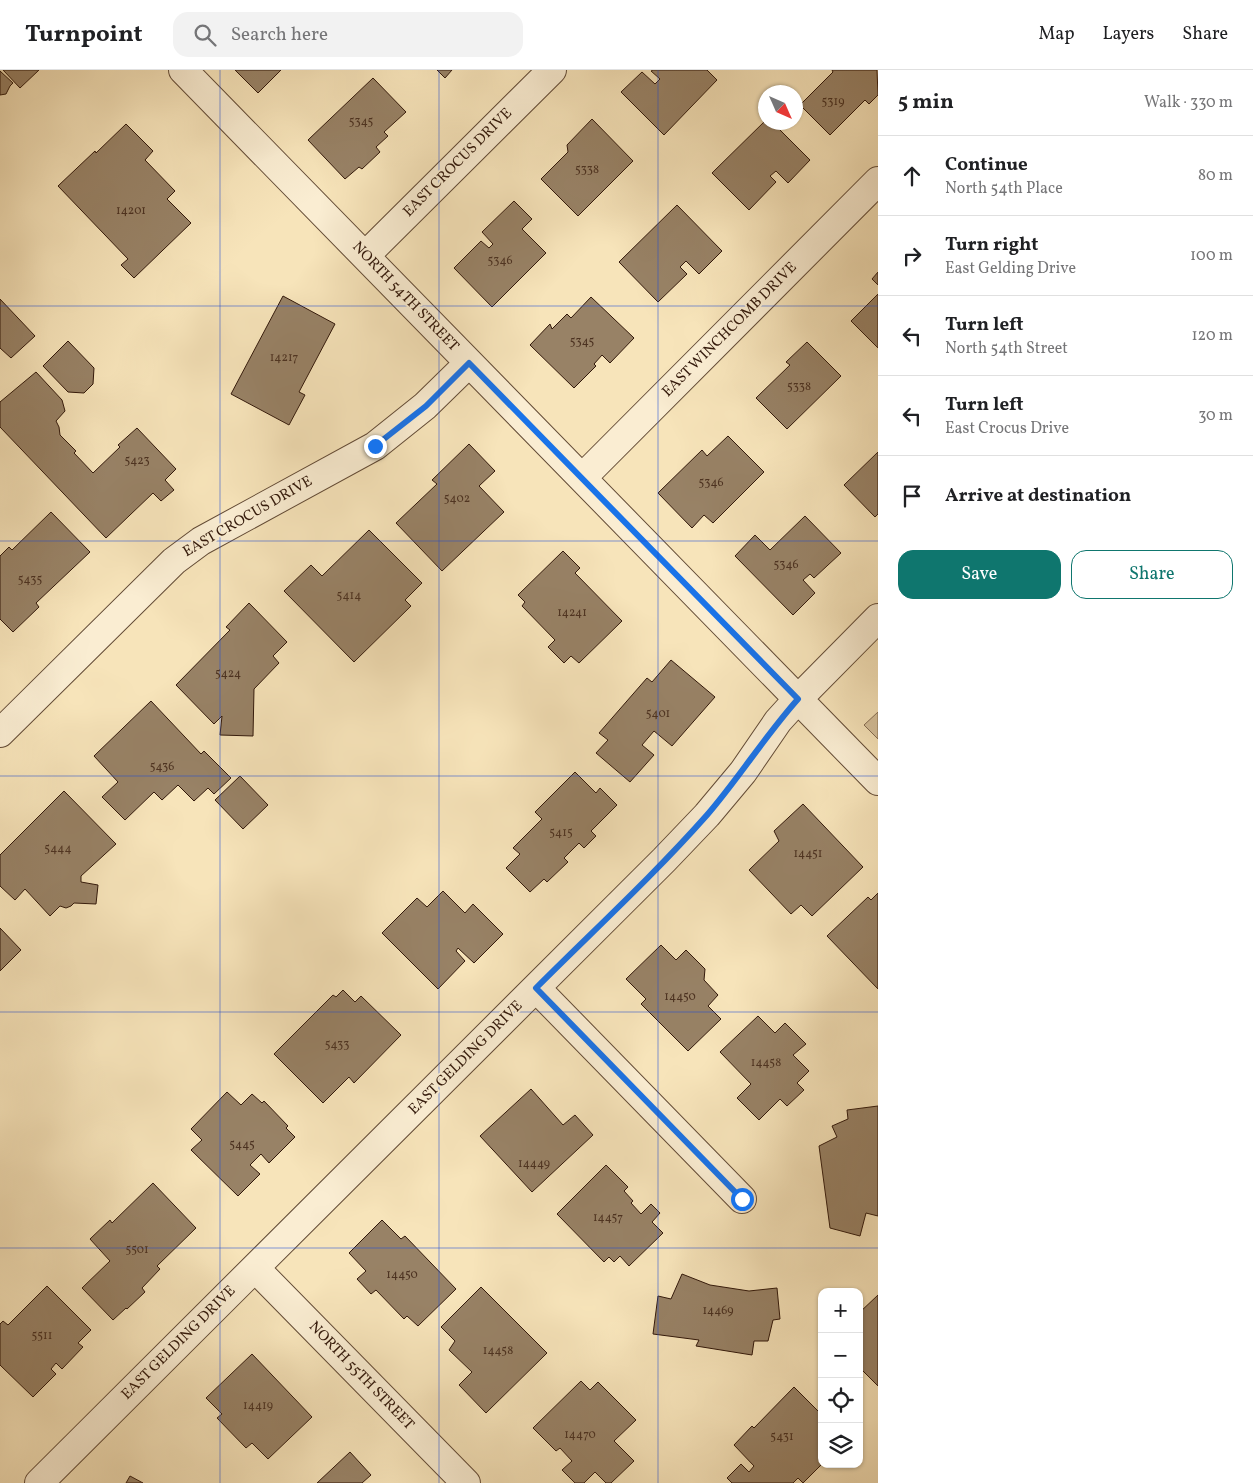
<!DOCTYPE html>
<html lang="en">
<head>
<meta charset="utf-8">
<style>
	body { margin:0; font-family:Vollkorn,serif; background:#f2f2f2; color:#202124 }
	.controls { position:absolute; right:15px; bottom:15px; display:grid; overflow:hidden; border-radius:10px; box-shadow:0 1px 4px #0004 }
	.controls button { width:45px; height:45px; display:grid; place-items:center; padding:0; border:0; border-bottom:1px solid #e0e0e0; background:#fff; color:#202124; font:25px sans-serif }
	.compass { position:absolute; left:758px; top:15px; width:45px; height:45px; border-radius:50%; background:#fff; box-shadow:0 1px 4px #0004; rotate:135deg }
	.stop { position:absolute; width:15px; height:15px; margin:-11px; border:4px solid #1a73e8; border-radius:50%; background:#fff }
	.stop.end { background:#1a73e8; border-color:#fff; box-shadow:0 1px 5px #0008 }
	.list { margin:0; padding:0; list-style:none }
	h2 { display:flex; justify-content:space-between; align-items:center; height:65px; margin:0; padding:0 20px; font-size:21px }
	h2 small { font-size:16px; font-weight:400; color:#757577 }
	.list li { display:grid; grid-template-columns:32px 1fr auto; gap:15px; align-items:center; box-sizing:border-box; height:80px; padding:0 20px; border-top:1px solid #e0e0e0 }
	.list b { display:block; font-size:19px; white-space:nowrap }
	.list p { margin:0; font-size:16px; white-space:nowrap; color:#757577 }
	.list em { font-size:16px; font-style:normal; color:#757577 }
	.actions { display:flex; gap:10px; padding:15px 20px }
	.actions a { flex:1; padding:11px 0; border:1px solid #0f766e; border-radius:15px; text-align:center; font-size:18px; color:#0f766e }
	.actions .main { background:#0f766e; color:#fff }
	.icon { flex:none; width:28px; height:28px; fill:none; stroke:currentColor; stroke-width:2; stroke-linecap:round; stroke-linejoin:round }
	.map { position:relative; flex:none; width:878px; height:1413px; overflow:hidden }
	header { display:flex; align-items:center; gap:30px; box-sizing:border-box; height:70px; padding:0 25px; background:#fff; border-bottom:1px solid #e0e0e0 }
	header strong { font-size:24px }
	nav { display:flex; gap:28px; margin-inline-start:auto; font-size:18px }
	.search { width:350px; height:45px; background:#f2f2f2; display:flex; align-items:center; gap:12px; box-sizing:border-box; padding:0 18px; border-radius:15px; color:#757577; font-size:19px }
	main { display:flex }
	aside { flex:1; background:#fff }
	.map>svg:first-child { display:block }
	.green { fill:#d6c19c; stroke:#846c53 }
	.building { fill:#988266; stroke:#32180a }
	.lines { fill:none; stroke-linecap:round; stroke-linejoin:round }
	.street-casing { stroke:#634b36; stroke-width:30 }
	.street { stroke:#faedd2; stroke-width:28 }
	.route { stroke:#1a73e8; stroke-width:6 }
	.grid { fill:none; stroke:#1d4ed8; stroke-width:1; stroke-opacity:0.55 }
	.labels { text-anchor:middle; dominant-baseline:central; stroke-width:4; stroke-linejoin:round; paint-order:stroke }
	.number-label { font-size:12px; fill:#4c3221 }
	.street-label { font-size:15px; fill:#32180a; stroke:#faedd2 }
</style>
</head>
<body>
<header>
<strong>Turnpoint</strong>
<div class="search"><svg class="icon" aria-label="search" viewBox="0 0 24 24"><circle cx="10" cy="10" r="6"/><path d="M15 15l6 6"/></svg>Search here</div>
<nav><a>Map</a><a>Layers</a><a>Share</a></nav>
</header>
<main>
<div class="map">
<svg width="878" height="1413" viewBox="0 0 878 1413">
	<rect width="100%" height="100%" fill="#f7e4ba"/>
	<filter id="stains"><feTurbulence type="fractalNoise" baseFrequency=".004" numOctaves="4"/><feColorMatrix values="0 0 0 0 .2 0 0 0 0 .09 0 0 0 0 .02 0 0 0 .5 -.17"/></filter>
	<radialGradient id="worn" r=".72"><stop offset=".6" stop-color="#630" stop-opacity="0"/><stop offset="1" stop-color="#630" stop-opacity=".3"/></radialGradient>
	<path class="green" d="M878 642V669L864 655Z"/>
	<path class="building" d="M3 0H39L20 18Z
		M235 0H281L258 23Z
		M437 0H452L445 8Z
		M653 0H707L717 10 664 65 621 22 642 2 655 14 660 9 651 1Z
		M832 0H877L878 25 869 34 865 30 830 65 800 35 833 2Z
		M0 1 13 13 10 16 6 24 0 25Z
		M373 8 406 42 384 62 388 66 376 77 380 82 362 99 359 97 345 109 308 70Z
		M592 49 633 91 578 146 541 109 568 82 567 75Z
		M766 50V52H772L810 90 788 113 776 101 770 106 776 112 749 140 712 103Z
		M126 54 153 81 145 90 175 121 167 129 191 153 134 208 121 195 128 189 58 116 95 81 96 83Z
		M514 131 532 149 522 159 546 183 492 237 454 198 481 171 489 178 493 174 482 162Z
		M677 135 722 181 699 204 686 191 680 197 687 204 658 232 619 192Z
		M878 202V215L872 209Z
		M878 224V278L851 251Z
		M283 226 335 254 299 322 305 325 289 355 231 324Z
		M591 227 634 268 610 293 602 285 594 294 596 296 574 318 530 275 550 254 552 259 567 244 571 248Z
		M0 229 35 266 11 288 0 278Z
		M68 271 94 298 93 314 84 323 68 322 43 296Z
		M807 272 841 306 787 359 756 328 790 295 786 292Z
		M36 302 62 330 65 341 56 351 59 357 60 365 76 381 74 383 93 403 120 377 118 375 137 358 176 399 165 410 174 420 161 431 153 423 106 468 0 357V332Z
		M728 366 764 402 713 453 704 445 692 458 658 423 702 380 707 386Z
		M469 374 495 401 479 416 504 442 442 501 396 453 437 414 432 410Z
		M878 382V444L875 447 844 415Z
		M51 442 90 482 36 533 39 537 13 562 0 549V486L9 477 12 480Z
		M805 446 841 483 814 508 810 504 803 510 815 523 793 545 735 486 755 465 770 480Z
		M369 460 422 513 405 530 411 536 354 592 284 521 311 495 322 506Z
		M563 481 580 498 575 503 622 551 579 593 571 586 564 593 548 577 555 570 522 536 525 532 518 525Z
		M249 533 287 572 273 586 279 593 254 619 253 666 220 665 222 646 214 654 176 615 230 560 226 557Z
		M671 590 715 627 672 676 654 661 642 675 654 685 630 712 596 683 608 670 599 663 647 608 652 612Z
		M151 631 201 684 204 681 231 708 214 724 208 718 194 731 178 715 162 730 154 722 125 750 102 727 118 712 94 686Z
		M575 702 596 723 600 718 617 735 591 761 596 766 584 778 579 773 564 788 568 792 547 812 544 809 530 822 506 798 520 784 513 778 542 749 535 742Z
		M240 706 268 735 243 759 215 730Z
		M64 721 116 774 81 806V812L98 815 96 834 74 833 71 836 66 838 60 836 50 846 25 819 15 830 0 816V785Z
		M803 734 863 797 812 846 801 835 791 844 749 800 779 771 774 761Z
		M443 821 465 843 473 834 503 864 474 893 458 878 456 881 465 891 438 919 382 863 417 828 427 837Z
		M878 823V919L827 866 868 827 871 830Z
		M0 858 21 880 0 901Z
		M661 875 676 890 686 880 705 899 704 910 718 925 708 936 721 949 688 981 641 934 646 929 626 909Z
		M343 920 355 932 361 926 401 965 354 1013 349 1007 323 1033 274 984 333 925 336 927Z
		M758 946 775 963 785 953 806 974 793 985 809 1001 797 1013 804 1020 787 1036 780 1029 759 1050 737 1028 751 1014 720 982Z
		M531 1019 563 1055 575 1045 593 1065 532 1122 480 1066Z
		M227 1022 241 1035 252 1024 262 1033 264 1031 288 1056 286 1058 295 1067 269 1093 261 1084 250 1095 260 1104 238 1126 191 1080 202 1070 191 1059Z
		M878 1036V1146L866 1143 860 1166 830 1158 819 1076 837 1067 832 1056 848 1049 847 1040Z
		M606 1095 628 1117 624 1121 633 1131 631 1133 641 1144 651 1134 660 1143 652 1152 663 1163 629 1196 620 1186 614 1192 609 1187 604 1192 557 1144Z
		M153 1113 196 1158 157 1196 160 1199 142 1218 145 1222 127 1239 126 1238 113 1250 82 1218 110 1191 90 1169 110 1150 112 1153Z
		M382 1150 401 1169 405 1166 456 1219 418 1256 407 1246 404 1249 376 1220 371 1224 357 1209 366 1201 349 1183Z
		M682 1204 710 1215 749 1221 777 1218 780 1249 773 1250 768 1271H754L752 1285 696 1276 699 1270 653 1264 658 1226 671 1229Z
		M47 1216 91 1260 78 1273 83 1277 62 1299 56 1293 51 1299 56 1304 33 1327 0 1295V1254L3 1251 8 1255Z
		M481 1217 547 1283 486 1343 459 1315 472 1302 449 1280 455 1271 441 1257Z
		M878 1225V1316L861 1299 859 1300V1262L862 1259 859 1257V1243Z
		M252 1284 312 1347 268 1389 252 1373 246 1378 217 1348 222 1344 206 1328Z
		M581 1311 590 1320 598 1312 636 1350 614 1371 634 1391 611 1413H606L595 1402 584 1413H575L562 1400 572 1391 560 1378 556 1381 533 1358Z
		M794 1317 822 1345V1394L803 1413 798 1408 793 1413H732L727 1408 741 1394 749 1402 754 1396 734 1375 752 1356 754 1358Z
		M350 1382 371 1405 362 1413H317Z
		M130 1406 143 1413H126Z"/>
	<g class="lines">
		<defs>
			<path id="street" d="M183 0 878 711
				M365 186 552 0
				M582 408 878 111
				M0 663 174 491 201 471 375 376 425 336 469 293
				M536 918 742 1129
				M255 1198 466 1413
				M39 1413 664 790 707 745 743 702 778 651 798 629 878 548"/>
		</defs>
		<use href="#street" class="street-casing"/>
		<use href="#street" class="street"/>
	</g>
	<g class="lines">
		<path class="route" d="M375 376 426 336 469 293 798 629C765 666 739 708 707 745 653 806 593 861 536 918L742 1129"/>
	</g>
	<path class="grid" d="M220 0V1413M439 0V1413M658 0V1413M0 236H878M0 471H878M0 706H878M0 942H878M0 1178H878"/>
	<g class="labels">
		<g class="number-label">
			<text x="833" y="32">5319</text>
			<text x="361" y="52">5345</text>
			<text x="587" y="100">5338</text>
			<text x="131" y="141">14201</text>
			<text x="500" y="191">5346</text>
			<text x="582" y="272">5345</text>
			<text x="284" y="288">14217</text>
			<text x="799" y="317">5338</text>
			<text x="137" y="391">5423</text>
			<text x="711" y="413">5346</text>
			<text x="457" y="429">5402</text>
			<text x="786" y="495">5346</text>
			<text x="30" y="510">5435</text>
			<text x="349" y="526">5414</text>
			<text x="572" y="543">14241</text>
			<text x="228" y="604">5424</text>
			<text x="658" y="644">5401</text>
			<text x="162" y="697">5436</text>
			<text x="561" y="763">5415</text>
			<text x="58" y="779">5444</text>
			<text x="808" y="784">14451</text>
			<text x="680" y="927">14450</text>
			<text x="337" y="975">5433</text>
			<text x="766" y="993">14458</text>
			<text x="242" y="1075">5445</text>
			<text x="534" y="1094">14449</text>
			<text x="608" y="1148">14457</text>
			<text x="137" y="1180">5501</text>
			<text x="402" y="1205">14450</text>
			<text x="718" y="1241">14469</text>
			<text x="42" y="1266">5511</text>
			<text x="498" y="1281">14458</text>
			<text x="258" y="1336">14419</text>
			<text x="580" y="1365">14470</text>
			<text x="782" y="1367">5431</text>
		</g>
		<g class="street-label">
			<text transform="translate(458 93) rotate(-45)">EAST CROCUS DRIVE</text>
			<text transform="translate(405 227) rotate(46)">NORTH 54TH STREET</text>
			<text transform="translate(730 260) rotate(-45)">EAST WINCHCOMB DRIVE</text>
			<text transform="translate(248 447) rotate(-30)">EAST CROCUS DRIVE</text>
			<text transform="translate(466 988) rotate(-45)">EAST GELDING DRIVE</text>
			<text transform="translate(179 1273) rotate(-45)">EAST GELDING DRIVE</text>
			<text transform="translate(361 1306) rotate(46)">NORTH 55TH STREET</text>
		</g>
	</g>
	<rect width="100%" height="100%" filter="url(#stains)"/>
	<rect width="100%" height="100%" fill="url(#worn)"/>
</svg>
<div class="controls">
<button>+</button>
<button>−</button>
<button><svg class="icon" aria-label="locate" viewBox="0 0 24 24"><circle cx="12" cy="12" r="6"/><path d="M12 2v4M12 18v4M2 12h4M18 12h4"/></svg></button>
<button><svg class="icon" aria-label="layers" viewBox="0 0 24 24"><path d="M12 4l9 5-9 5-9-5zM3 14l9 5 9-5"/></svg></button>
</div>
<svg class="compass" viewBox="-18 -18 36 36"><path d="M0-13l5 13h-10z" fill="#e53935"/><path d="M0 13l5-13h-10z" fill="#757577"/></svg>
<div class="stop" style="left:742px;top:1129px"></div>
<div class="stop end" style="left:375px;top:376px"></div>
</div>
<aside>
<h2>5 min<small>Walk · 330 m</small></h2>
<ul class="list">
<li><svg class="icon" aria-label="ahead" viewBox="0 0 24 24"><path d="M12 20V5M6 11l6-6 6 6"/></svg><div><b>Continue</b><p>North 54th Place</p></div><em>80 m</em></li>
<li><svg class="icon" aria-label="right" viewBox="0 0 24 24"><path d="M7 20v-9h11M14 6l5 5-5 5"/></svg><div><b>Turn right</b><p>East Gelding Drive</p></div><em>100 m</em></li>
<li><svg class="icon" aria-label="left" viewBox="0 0 24 24"><path d="M17 20v-9H6M10 6l-5 5 5 5"/></svg><div><b>Turn left</b><p>North 54th Street</p></div><em>120 m</em></li>
<li><svg class="icon" aria-label="left" viewBox="0 0 24 24"><path d="M17 20v-9H6M10 6l-5 5 5 5"/></svg><div><b>Turn left</b><p>East Crocus Drive</p></div><em>30 m</em></li>
<li><svg class="icon" aria-label="arrive" viewBox="0 0 24 24"><path d="M6 21V4h12l-3 4 3 4H6"/></svg><div><b>Arrive at destination</b></div></li>
</ul>
<div class="actions"><a class="main">Save</a><a>Share</a></div>
</aside>
</main>
</body>
</html>
